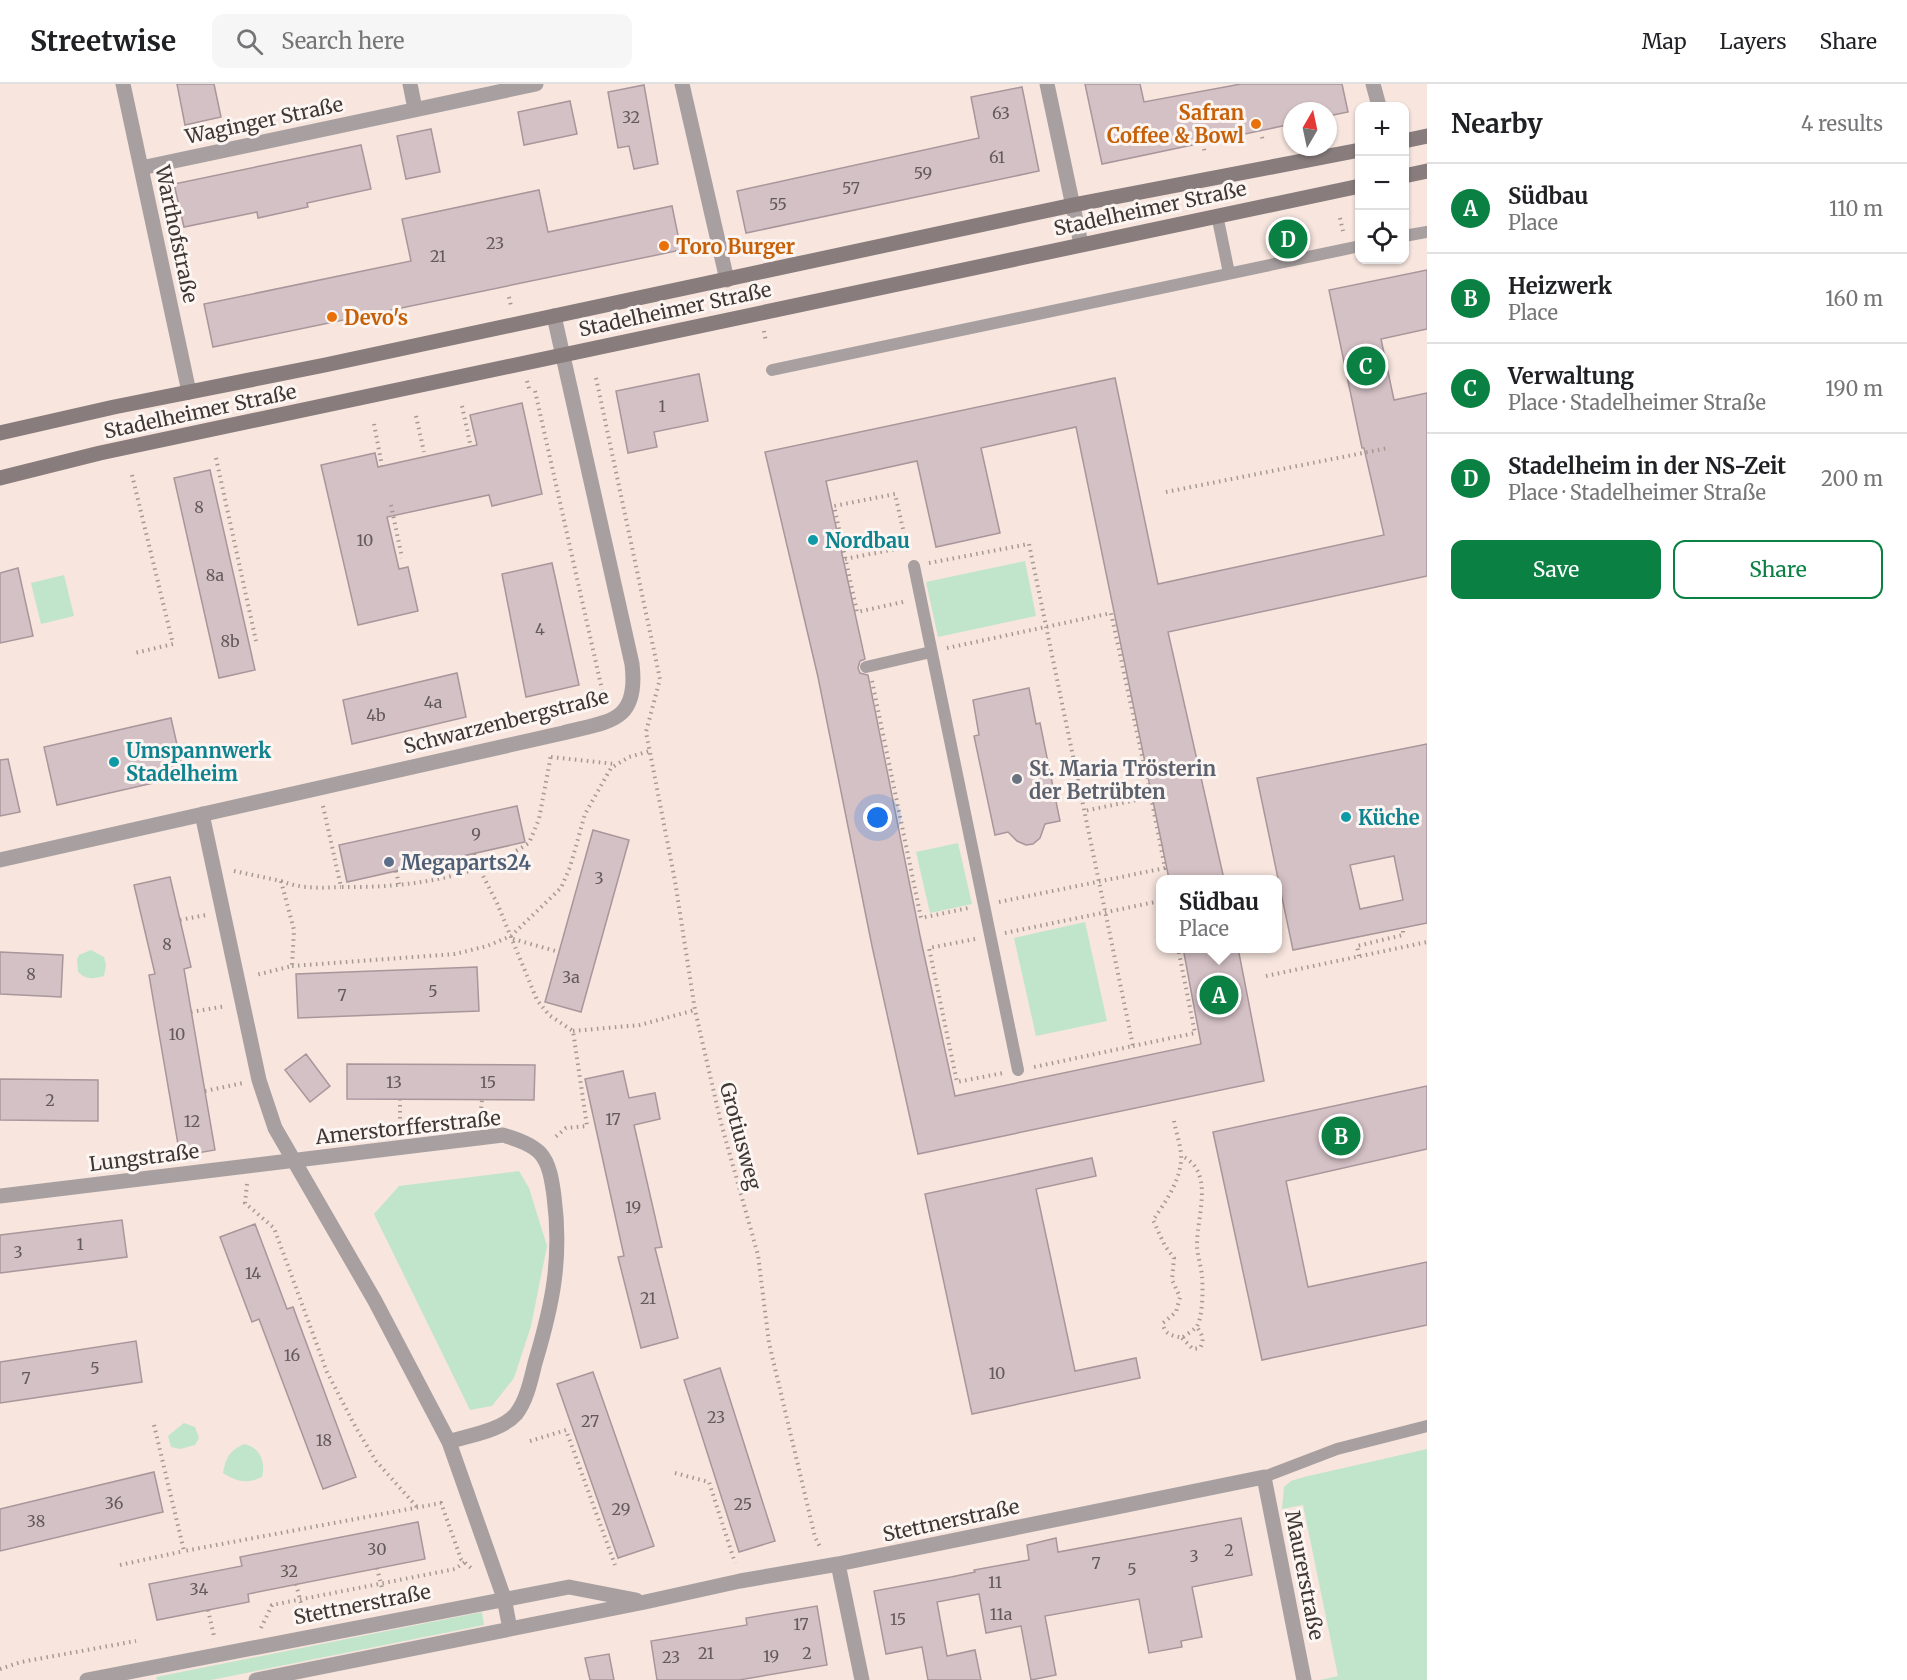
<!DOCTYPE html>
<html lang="en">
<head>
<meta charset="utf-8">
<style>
	body { margin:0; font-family:Merriweather,serif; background:#f6f6f6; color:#202124 }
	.controls { position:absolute; right:18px; top:18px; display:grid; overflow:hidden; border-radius:12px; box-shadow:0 2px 4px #0004 }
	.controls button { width:54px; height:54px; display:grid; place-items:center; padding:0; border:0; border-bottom:2px solid #e0e0e0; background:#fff; color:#202124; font:30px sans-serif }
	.compass { position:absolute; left:1283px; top:18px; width:54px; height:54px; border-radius:50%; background:#fff; box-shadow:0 2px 4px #0004; rotate:9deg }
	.you { position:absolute; left:878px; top:734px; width:21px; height:21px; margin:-15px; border:4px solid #fff; border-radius:50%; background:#1a73e8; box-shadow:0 0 0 9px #1a73e833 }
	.badge { display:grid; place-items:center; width:39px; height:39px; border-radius:50%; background:#0b8043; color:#fff; font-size:20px; font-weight:700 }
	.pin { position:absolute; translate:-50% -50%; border:3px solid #fff; box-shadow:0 2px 6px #0006 }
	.popup { position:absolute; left:1156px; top:791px; width:126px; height:78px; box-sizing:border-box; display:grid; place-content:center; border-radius:12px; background:#fff; filter:drop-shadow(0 2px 4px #0005); font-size:20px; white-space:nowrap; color:#757577 }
	.popup b { font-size:22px; color:#202124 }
	.popup::after { content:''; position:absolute; left:50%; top:100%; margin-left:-12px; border:12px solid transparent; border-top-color:#fff }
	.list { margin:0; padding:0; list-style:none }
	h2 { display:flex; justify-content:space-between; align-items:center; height:78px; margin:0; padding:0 24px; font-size:26px }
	h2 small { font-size:20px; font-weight:400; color:#757577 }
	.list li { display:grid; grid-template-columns:39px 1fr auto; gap:18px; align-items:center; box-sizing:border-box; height:90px; padding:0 24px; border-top:2px solid #e0e0e0 }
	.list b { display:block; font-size:22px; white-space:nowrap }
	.list p { margin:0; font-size:20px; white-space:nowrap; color:#757577 }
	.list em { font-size:20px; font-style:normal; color:#757577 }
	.actions { display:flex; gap:12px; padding:18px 24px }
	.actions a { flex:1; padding:14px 0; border:2px solid #0b8043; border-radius:12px; text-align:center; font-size:21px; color:#0b8043 }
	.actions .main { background:#0b8043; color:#fff }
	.icon { flex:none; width:33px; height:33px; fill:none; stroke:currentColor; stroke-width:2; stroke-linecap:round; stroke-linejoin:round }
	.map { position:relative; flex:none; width:1427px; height:1596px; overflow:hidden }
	header { display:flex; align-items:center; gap:36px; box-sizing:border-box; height:84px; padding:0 30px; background:#fff; border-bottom:2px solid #e0e0e0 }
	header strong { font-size:28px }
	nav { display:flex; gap:33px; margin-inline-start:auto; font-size:21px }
	.search { width:420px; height:54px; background:#f6f6f6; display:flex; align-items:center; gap:15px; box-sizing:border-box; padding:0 21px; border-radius:12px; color:#757577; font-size:22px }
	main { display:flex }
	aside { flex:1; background:#fff }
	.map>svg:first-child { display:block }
	.green { fill:#c1e5cb }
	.building { fill:#d4c1c6; stroke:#a8969b; stroke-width:1.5; fill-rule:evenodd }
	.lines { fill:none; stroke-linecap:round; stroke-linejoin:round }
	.path { stroke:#a69994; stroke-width:4; stroke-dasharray:1.5 4.5; stroke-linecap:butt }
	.lane { stroke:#a8a0a0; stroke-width:12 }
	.street { stroke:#a8a0a0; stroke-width:15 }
	.secondary { stroke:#887c7c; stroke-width:15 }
	.food-dot { fill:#e8710a; stroke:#fcf5f2; stroke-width:2 }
	.culture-dot { fill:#0f9aa8; stroke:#fcf5f2; stroke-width:2 }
	.worship-dot { fill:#6b7280; stroke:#fcf5f2; stroke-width:2 }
	.service-dot { fill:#5c6f8a; stroke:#fcf5f2; stroke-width:2 }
	.labels { text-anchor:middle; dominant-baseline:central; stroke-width:6; stroke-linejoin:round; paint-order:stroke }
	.number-label { font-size:16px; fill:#645a58 }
	.food-label { font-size:20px; font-weight:bold; fill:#c56008; stroke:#fcf5f2; text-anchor:start }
	.street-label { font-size:20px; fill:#3e3734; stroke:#fcf5f2 }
	.culture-label { font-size:20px; font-weight:bold; fill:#0d838f; stroke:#fcf5f2; text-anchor:start }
	.worship-label { font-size:20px; font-weight:bold; fill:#5b616d; stroke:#fcf5f2; text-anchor:start }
	.service-label { font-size:20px; font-weight:bold; fill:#4e5e75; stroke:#fcf5f2; text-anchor:start }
</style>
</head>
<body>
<header>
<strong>Streetwise</strong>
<div class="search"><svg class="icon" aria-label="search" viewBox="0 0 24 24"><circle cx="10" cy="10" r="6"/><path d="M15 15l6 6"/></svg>Search here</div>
<nav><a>Map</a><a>Layers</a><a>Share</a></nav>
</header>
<main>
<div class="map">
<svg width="1427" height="1596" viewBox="0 0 1427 1596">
	<rect width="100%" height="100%" fill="#f7e5de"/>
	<path class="green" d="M1025 477 1036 532 938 553 926 498Z
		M64 491 74 532 41 540 31 499Z
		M958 759 972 820 930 829 916 768Z
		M1085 838 1107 937 1036 952 1014 854Z
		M91 866 104 873 106 881 104 892C92 895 87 896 78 888L77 876 79 871Z
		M519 1087 529 1104 547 1162 531 1242 514 1294 492 1322 470 1326 374 1130 399 1102Z
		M184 1339 195 1343 199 1354 195 1361 180 1365 171 1363 168 1352Z
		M244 1360C260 1363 266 1378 262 1393 247 1400 237 1398 223 1389 226 1374 229 1367 244 1360Z
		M1427 1365V1596H1320L1338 1592 1303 1421 1282 1425 1284 1403 1291 1397 1304 1393Z
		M482 1528 484 1541 211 1596H157L156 1593Z"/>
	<path class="building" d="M177 0H214L221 33 185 41Z
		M1085 0H1140L1144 18 1241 0H1342L1348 28 1328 32V27H1292V40L1102 80Z
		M644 1 658 80 634 85 629 62 618 64 608 8Z
		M1022 3 1039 87 746 149 737 107 979 54 971 13Z
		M570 17 577 50 524 61 518 28Z
		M431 45 440 88 406 95 397 52Z
		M361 61 371 105 307 119 308 123 258 134 257 128 184 143 174 100Z
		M539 106 548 148 672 122 681 166 213 263 204 220 411 177 402 135Z
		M1427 186V245L1381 255 1394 316 1427 309V492L1168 548 1224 795H1169L1076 343 981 364 1000 449 936 463 917 377 826 397 865 575 860 577 858 584 860 589 868 591 920 852 955 1012 1201 960 1183 864H1238L1264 997 918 1070 872 862 818 593 765 368 1115 294 1158 500 1384 451 1364 364H1362L1329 206Z
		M699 290 708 337 654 348 657 363 628 369 616 307Z
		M522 319 542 410 492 422 489 411 387 433 399 485 408 483 418 527 358 541 321 381 375 369 378 383 477 361 470 331Z
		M210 386 255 586 219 594 174 394Z
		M552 479 579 601 526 613 502 490Z
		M18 484 33 552 0 559V489Z
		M457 589 466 633 352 660 343 616Z
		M1029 604 1036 640 1040 639 1060 737 1045 740 1040 754 1033 760 1026 761 1017 757 1008 748 995 751 974 652 979 651 973 616Z
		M171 634 184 692 57 721 44 663Z
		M1427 660V839L1293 866 1257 694ZM1394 772 1403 816 1360 825 1350 781Z
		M8 675 20 728 0 732V676Z
		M517 722 525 758 347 798 339 761Z
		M593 746 629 756 581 928 545 918Z
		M170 793 191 883 184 885 215 1066 180 1072 149 891 155 890 134 801Z
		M0 868 63 871 61 913 0 910Z
		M477 883 479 927 298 934 296 890Z
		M306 970 330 1002 310 1018 285 986Z
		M347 980 535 981 534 1016 347 1015Z
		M623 987 629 1014 655 1009 660 1035 634 1041 662 1163 655 1164 678 1254 641 1264 618 1173 624 1172 585 995Z
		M0 995 98 996V1037L0 1036Z
		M1427 1002V1065L1286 1097 1308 1203 1427 1178V1241L1262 1276 1213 1048Z
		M1092 1074 1096 1092 1036 1105 1075 1287 1136 1274 1140 1294 972 1330 925 1110Z
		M122 1136 127 1173 0 1189V1151Z
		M255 1140 287 1225 293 1223 356 1393 323 1405 259 1235 252 1238 220 1153Z
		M136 1257 142 1298 0 1319V1278Z
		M720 1284 775 1457 739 1468 684 1296Z
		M593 1288 654 1462 618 1474 557 1300Z
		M154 1388 163 1428 0 1467V1425Z
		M1241 1434 1252 1491 1192 1503 1202 1553 1181 1557 1182 1563 1149 1569 1139 1515 1045 1532 1056 1591 1031 1596 1021 1542 986 1549 979 1510 937 1518 947 1572 975 1566 981 1596H928L922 1563 886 1570 874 1507 951 1493 975 1488 974 1486 1029 1476 1027 1461 1056 1454 1058 1468Z
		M418 1438 425 1475 248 1510 249 1518 157 1536 149 1500 242 1482 240 1473Z
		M817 1522 827 1581 739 1596H657L651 1557 747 1541 746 1534Z
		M609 1570 614 1596H590L585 1574Z"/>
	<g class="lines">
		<path class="path" d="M1262 53 1263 58
			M1204 65 1205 70
			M1340 134 1343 147
			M1268 149 1271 164
			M509 213 511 222
			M764 247 766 258
			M596 294 660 595 646 648 675 797 695 926 721 1039 758 1171 769 1259 815 1453 821 1465
			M527 297 530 308
			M535 307 605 619
			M462 322 470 359
			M416 332 424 368
			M374 340 382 382
			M216 374 256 557
			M132 391 173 560 135 569
			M1166 408 1388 364
			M391 421 402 474
			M845 475 906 463
			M929 479 1029 460 1133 962 1034 983
			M903 518 857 528 834 422 895 410 908 467
			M947 564 1111 529 1151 713 1084 727
			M872 597 921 834 968 824
			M551 673 615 680
			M323 722 341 803C406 804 474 795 529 759L539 735 551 671
			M474 770 479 784 497 819 537 916 549 931 573 947 587 1042 566 1044 553 1055
			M234 787 281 797 294 846 292 882 256 891
			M396 787 399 800
			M281 797C301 805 321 804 341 803
			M999 818 1165 784 1151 713
			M180 836 206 831
			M1005 849 1160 817
			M513 855 559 868
			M975 855 929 864 957 998 1003 989
			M1359 872 1357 862 1403 851V844
			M292 882 455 870 487 862 511 852 561 804 570 783 585 730 611 684 629 673 650 667
			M1266 892 1427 858
			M191 928 226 922
			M573 947 640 941 695 926
			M1133 962 1195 949 1178 864
			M205 1007 243 999
			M400 1015V1044
			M480 1036 482 1016
			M1174 1037C1176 1048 1180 1059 1181 1070 1183 1093 1165 1119 1153 1136L1165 1162 1174 1174 1172 1196 1180 1213 1176 1228 1163 1239C1164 1251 1172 1251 1182 1254 1187 1250 1194 1246 1197 1242 1203 1232 1203 1204 1202 1192 1201 1181 1197 1171 1197 1160 1197 1131 1215 1088 1182 1072
			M247 1100 245 1119 274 1144 327 1288 355 1342 376 1377 417 1423
			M1182 1254 1193 1265 1200 1264C1205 1255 1202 1251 1197 1243
			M154 1341 184 1467 441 1419 461 1475 472 1485
			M530 1357 566 1346 615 1481
			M675 1389 709 1398 735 1479
			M120 1481 184 1467
			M377 1484 382 1504
			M296 1500 301 1519
			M208 1526 214 1552
			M261 1544 272 1521 455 1485 465 1478
			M0 1585 21 1578 136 1557"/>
		<path class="lane" d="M1217 131 1229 189
			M1404 152 1427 148
			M772 286 1360 162
			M914 482 1018 986
			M866 583 931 568
			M1264 1393 1337 1365 1427 1342"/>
		<path class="street" d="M123 0 189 308
			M410 0 415 25
			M682 0 727 196
			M1047 0 1081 160
			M1373 0 1379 22
			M141 84 536 0
			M202 730 259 996 275 1044 375 1217 449 1358 504 1514 510 1545
			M0 776 563 649C609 637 639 639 632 580L554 232
			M0 1112 503 1051C515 1055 530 1059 540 1069 550 1080 552 1098 554 1112 562 1174 553 1219 535 1279 531 1295 527 1316 516 1330 501 1347 470 1351 449 1358
			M838 1480 862 1596
			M87 1596 569 1503 636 1516
			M256 1596 645 1518 740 1497 838 1480 1264 1393 1304 1596"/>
		<path class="secondary" d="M1404 57 1427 52
			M1404 92 1427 87
			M0 349 114 323 325 281 1073 121 1360 66
			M0 394 100 369 1360 102"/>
	</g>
	<g class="food-dot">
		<circle cx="1256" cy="40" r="6"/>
		<circle cx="664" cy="162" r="6"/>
		<circle cx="332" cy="233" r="6"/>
	</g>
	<g class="culture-dot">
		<circle cx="813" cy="456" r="6"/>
		<circle cx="114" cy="678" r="6"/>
		<circle cx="1346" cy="733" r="6"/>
	</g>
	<circle class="worship-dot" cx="1017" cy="695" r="6"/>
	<circle class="service-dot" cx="389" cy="778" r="6"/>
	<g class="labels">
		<g class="number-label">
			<text x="1001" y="29">63</text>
			<text x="631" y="33">32</text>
			<text x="997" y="73">61</text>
			<text x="923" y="89">59</text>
			<text x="851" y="104">57</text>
			<text x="778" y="120">55</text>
			<text x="495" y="159">23</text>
			<text x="438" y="172">21</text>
			<text x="662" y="322">1</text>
			<text x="199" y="423">8</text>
			<text x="365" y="456">10</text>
			<text x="215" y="491">8a</text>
			<text x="540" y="545">4</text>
			<text x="230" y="557">8b</text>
			<text x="433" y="618">4a</text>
			<text x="376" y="631">4b</text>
			<text x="476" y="750">9</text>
			<text x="599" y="794">3</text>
			<text x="167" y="860">8</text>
			<text x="31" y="890">8</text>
			<text x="571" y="893">3a</text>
			<text x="433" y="907">5</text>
			<text x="342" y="911">7</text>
			<text x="177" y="950">10</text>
			<text x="394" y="998">13</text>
			<text x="488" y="998">15</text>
			<text x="50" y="1016">2</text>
			<text x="613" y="1035">17</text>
			<text x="192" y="1037">12</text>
			<text x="633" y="1123">19</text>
			<text x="80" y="1160">1</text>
			<text x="18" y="1168">3</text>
			<text x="253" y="1189">14</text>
			<text x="648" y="1214">21</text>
			<text x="292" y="1271">16</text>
			<text x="95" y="1284">5</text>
			<text x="997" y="1289">10</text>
			<text x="26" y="1294">7</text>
			<text x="716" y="1333">23</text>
			<text x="590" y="1337">27</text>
			<text x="324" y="1356">18</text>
			<text x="114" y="1419">36</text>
			<text x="743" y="1420">25</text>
			<text x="621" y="1425">29</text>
			<text x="36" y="1437">38</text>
			<text x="377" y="1465">30</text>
			<text x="1229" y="1466">2</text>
			<text x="1194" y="1472">3</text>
			<text x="1096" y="1479">7</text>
			<text x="1132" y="1485">5</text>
			<text x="289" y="1487">32</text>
			<text x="995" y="1498">11</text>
			<text x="199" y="1505">34</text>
			<text x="1001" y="1530">11a</text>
			<text x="898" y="1535">15</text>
			<text x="801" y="1540">17</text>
			<text x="706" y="1569">21</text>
			<text x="807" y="1569">2</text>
			<text x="771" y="1572">19</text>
			<text x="671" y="1573">23</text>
		</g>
		<g class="food-label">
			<text x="1244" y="28" text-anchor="end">Safran<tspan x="1244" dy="23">Coffee &amp; Bowl</tspan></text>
			<text x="676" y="162">Toro Burger</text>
			<text x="344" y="233">Devo's</text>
		</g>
		<g class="street-label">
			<text transform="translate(264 36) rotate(-12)">Waginger Straße</text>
			<text transform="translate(1150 124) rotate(-12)">Stadelheimer Straße</text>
			<text transform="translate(177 150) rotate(78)">Warthofstraße</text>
			<text transform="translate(675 225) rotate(-12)">Stadelheimer Straße</text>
			<text transform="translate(200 327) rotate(-12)">Stadelheimer Straße</text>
			<text transform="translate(506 637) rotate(-14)">Schwarzenbergstraße</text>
			<text transform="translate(408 1043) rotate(-6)">Amerstorfferstraße</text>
			<text transform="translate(741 1052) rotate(75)">Grotiusweg</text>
			<text transform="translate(144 1073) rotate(-7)">Lungstraße</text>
			<text transform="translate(951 1436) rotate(-12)">Stettnerstraße</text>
			<text transform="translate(1305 1491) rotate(79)">Maurerstraße</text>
			<text transform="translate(362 1520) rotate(-11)">Stettnerstraße</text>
		</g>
		<g class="culture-label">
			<text x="825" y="456">Nordbau</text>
			<text x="126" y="666">Umspannwerk<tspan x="126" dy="23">Stadelheim</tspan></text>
			<text x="1358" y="733">Küche</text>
		</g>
		<g class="worship-label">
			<text x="1029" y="684">St. Maria Trösterin<tspan x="1029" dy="23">der Betrübten</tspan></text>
		</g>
		<g class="service-label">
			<text x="401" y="778">Megaparts24</text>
		</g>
	</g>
</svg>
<div class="controls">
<button>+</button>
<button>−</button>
<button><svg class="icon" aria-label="locate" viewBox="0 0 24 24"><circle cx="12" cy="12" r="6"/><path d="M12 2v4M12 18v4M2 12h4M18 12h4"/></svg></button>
</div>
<svg class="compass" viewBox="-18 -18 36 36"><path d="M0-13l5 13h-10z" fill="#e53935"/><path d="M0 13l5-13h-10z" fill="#757577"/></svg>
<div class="you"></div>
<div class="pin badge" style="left:1219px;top:911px">A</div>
<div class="popup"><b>Südbau</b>Place</div>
<div class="pin badge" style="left:1341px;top:1052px">B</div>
<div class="pin badge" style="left:1366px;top:282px">C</div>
<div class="pin badge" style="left:1288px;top:155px">D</div>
</div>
<aside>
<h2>Nearby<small>4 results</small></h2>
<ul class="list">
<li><span class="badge">A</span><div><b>Südbau</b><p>Place</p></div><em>110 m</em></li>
<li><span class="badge">B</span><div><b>Heizwerk</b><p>Place</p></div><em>160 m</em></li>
<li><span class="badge">C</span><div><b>Verwaltung</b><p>Place · Stadelheimer Straße</p></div><em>190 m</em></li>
<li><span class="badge">D</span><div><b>Stadelheim in der NS-Zeit</b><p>Place · Stadelheimer Straße</p></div><em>200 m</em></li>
</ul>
<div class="actions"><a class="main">Save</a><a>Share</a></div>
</aside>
</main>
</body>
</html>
